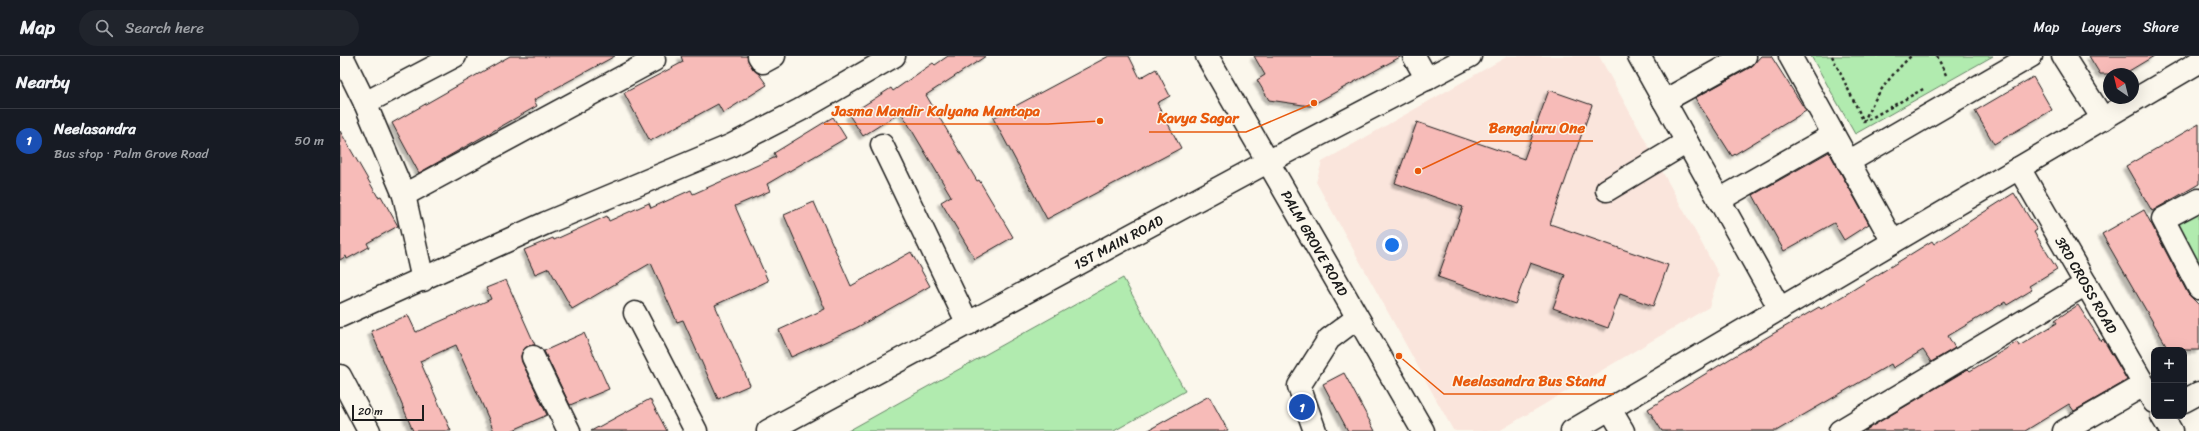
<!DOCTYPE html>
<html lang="en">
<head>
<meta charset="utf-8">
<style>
	body { margin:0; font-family:Sriracha,sans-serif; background:#20242c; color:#f1f3f6 }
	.controls { position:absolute; right:12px; bottom:12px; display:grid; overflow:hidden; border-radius:8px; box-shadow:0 4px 16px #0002 }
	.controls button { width:36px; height:36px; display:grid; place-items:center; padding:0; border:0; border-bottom:1px solid #363941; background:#171b24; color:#f1f3f6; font:20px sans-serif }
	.compass { position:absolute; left:1763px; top:12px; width:36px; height:36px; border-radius:50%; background:#171b24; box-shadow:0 4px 16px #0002; rotate:325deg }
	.scale { position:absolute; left:12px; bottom:10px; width:72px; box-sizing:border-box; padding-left:4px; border:2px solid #1c1c1c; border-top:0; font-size:11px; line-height:14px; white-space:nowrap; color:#1c1c1c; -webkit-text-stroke:3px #fbf7ec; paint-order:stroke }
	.you { position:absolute; left:1052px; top:189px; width:14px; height:14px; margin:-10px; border:3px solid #fff; border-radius:50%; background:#1a73e8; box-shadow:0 0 0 6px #1a73e833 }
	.badge { display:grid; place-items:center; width:26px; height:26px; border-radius:50%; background:#d1495b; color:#fff; font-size:13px; font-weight:700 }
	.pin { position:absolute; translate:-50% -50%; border:2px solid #fff; box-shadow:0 1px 4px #0006 }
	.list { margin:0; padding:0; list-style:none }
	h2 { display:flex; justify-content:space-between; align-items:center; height:52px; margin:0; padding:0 16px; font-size:17px }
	h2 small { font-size:13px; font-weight:400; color:#9ea1a6 }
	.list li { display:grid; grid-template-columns:26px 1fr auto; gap:12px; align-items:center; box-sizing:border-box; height:64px; padding:0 16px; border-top:1px solid #363941 }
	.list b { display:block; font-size:15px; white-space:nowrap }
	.list p { margin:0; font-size:13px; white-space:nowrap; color:#9ea1a6 }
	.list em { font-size:13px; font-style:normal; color:#9ea1a6 }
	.icon { flex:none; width:22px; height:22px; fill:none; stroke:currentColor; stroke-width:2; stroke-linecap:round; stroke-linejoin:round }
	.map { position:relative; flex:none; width:1859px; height:375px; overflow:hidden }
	header { display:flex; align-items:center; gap:24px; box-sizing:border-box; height:56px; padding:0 20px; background:#171b24; border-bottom:1px solid #363941 }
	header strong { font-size:19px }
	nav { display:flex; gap:22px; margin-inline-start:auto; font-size:14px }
	.search { width:280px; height:36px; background:#20242c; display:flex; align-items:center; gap:10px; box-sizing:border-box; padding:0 14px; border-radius:22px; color:#9ea1a6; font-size:15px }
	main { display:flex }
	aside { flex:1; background:#171b24 }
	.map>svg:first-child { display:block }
	.built { fill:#fae5dc }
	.green { fill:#b1ebaf; stroke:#668466 }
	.building { fill:#f7bbb8; stroke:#1c1c1c; filter:url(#shadow) }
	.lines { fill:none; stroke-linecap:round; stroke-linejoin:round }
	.minor-casing { stroke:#1c1c1c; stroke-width:25 }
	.path { stroke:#1c1c1c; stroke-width:2.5; stroke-dasharray:3 3; stroke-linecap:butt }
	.minor { stroke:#fbf7ec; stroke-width:22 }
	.labels { text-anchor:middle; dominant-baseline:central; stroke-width:3; stroke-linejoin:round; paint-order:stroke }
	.street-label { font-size:14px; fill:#1c1c1c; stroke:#fbf7ec }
	.leader { fill:none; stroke:#e8590c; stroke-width:1.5 }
	.callout-dot { fill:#e8590c; stroke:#fbf7ec; stroke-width:1.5 }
	.callout-label { font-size:15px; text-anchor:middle; font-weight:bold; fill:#e8590c; stroke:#fbf7ec; stroke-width:3; stroke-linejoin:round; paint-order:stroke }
</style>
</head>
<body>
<header>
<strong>Map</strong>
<div class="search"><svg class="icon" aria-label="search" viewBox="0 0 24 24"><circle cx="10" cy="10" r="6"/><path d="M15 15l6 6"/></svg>Search here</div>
<nav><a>Map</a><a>Layers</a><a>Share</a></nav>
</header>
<main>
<aside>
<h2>Nearby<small></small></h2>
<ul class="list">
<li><span class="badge" style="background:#1a4fb4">1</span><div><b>Neelasandra</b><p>Bus stop · Palm Grove Road</p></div><em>50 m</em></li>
</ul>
</aside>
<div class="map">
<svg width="1859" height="375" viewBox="0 0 1859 375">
	<defs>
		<filter id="shadow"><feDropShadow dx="-3.5" dy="3.5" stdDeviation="1" flood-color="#0004"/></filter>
	</defs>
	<rect width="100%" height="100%" fill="#fbf7ec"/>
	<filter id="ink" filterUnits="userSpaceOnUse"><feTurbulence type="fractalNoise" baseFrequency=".025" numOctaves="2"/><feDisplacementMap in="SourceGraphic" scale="8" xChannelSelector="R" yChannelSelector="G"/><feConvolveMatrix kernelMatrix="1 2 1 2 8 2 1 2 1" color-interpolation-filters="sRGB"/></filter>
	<g filter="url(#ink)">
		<path class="built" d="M1168 0H1259L1379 219 1369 251 1159 375H1116L1113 374 976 126 982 106Z"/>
		<path class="green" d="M1471 0H1653L1515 78Z
			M1859 155V207L1836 168Z
			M783 222 845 335 774 375H508Z"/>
		<path class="building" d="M170 0H275L194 44 197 50 79 117 52 67Z
			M341 0H407L413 13 419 18 427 29 383 57 378 48 310 85 284 37 343 6Z
			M608 0H646L586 39 637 125 639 124 673 181 635 203 601 146 611 140 561 56 523 80 509 59 551 32 553 35 593 7 595 9Z
			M769 0H789L800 22 816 13 830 40 817 47 841 92 707 163 653 62Z
			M914 0H1062L970 50 929 44 917 24 925 19Z
			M1421 0H1431L1466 55 1392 100 1355 42 1411 11Z
			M1749 0H1814L1784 18H1760Z
			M1693 21 1712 54 1654 88 1635 55Z
			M1209 34 1252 49 1210 168 1328 209 1313 250 1280 238 1268 272 1213 252 1225 219 1190 207 1175 248 1098 221 1123 151 1055 127 1077 66 1184 103Z
			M493 61 506 82 427 128 430 135 395 150 428 225 375 249 410 329 378 343 343 264 337 266 311 207 232 253 209 212 195 218 184 194 213 182 214 184 267 160 269 165 309 147 311 152 351 134 353 138 436 101 434 97Z
			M1859 68V128L1812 155 1786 110Z
			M0 75 38 141 41 140 58 170 27 187 29 191 7 203 6 200 0 204Z
			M1489 96 1529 168 1504 184 1494 167 1444 195 1413 139Z
			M1674 137 1697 174 1694 176 1717 213 1689 230 1692 234 1667 249 1665 246 1608 280 1615 292 1591 306 1583 294 1553 312 1551 308 1436 375H1322L1308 353 1393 301 1479 251 1481 253 1508 237 1592 185 1594 188Z
			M474 146 511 230 571 196 590 230 516 272 451 301 439 274 485 253 444 159Z
			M1804 154 1848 238 1859 249V294H1829L1762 178Z
			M166 224 195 289 188 290 183 294 181 300 182 306 207 359 171 375H154L116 289 80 305 111 375H73L31 275 68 259 76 276 151 243 146 232Z
			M1738 249 1761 285 1763 283 1787 324 1781 328 1734 355 1729 348 1685 375H1524L1628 313 1630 315 1677 286 1679 290 1717 267 1715 264Z
			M244 277 269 333 230 349 204 295Z
			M1004 317 1035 375H1008L983 328Z
			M869 340 888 375H807Z
			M310 343 327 375H251Z"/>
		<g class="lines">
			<defs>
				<g id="minor">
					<path d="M2 0 25 47 64 139 314 4"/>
					<path d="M419 0 423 6 434 0"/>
					<path id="s1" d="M867 0 1083 375"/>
					<path d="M1074 0 1087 23"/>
					<path d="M1299 0 1440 253"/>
					<path d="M1450 0 1553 186"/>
					<path d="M1723 0 1763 63"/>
					<path d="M1324 45 1405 0"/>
					<path d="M25 47 115 0"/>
					<path d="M542 89 628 268"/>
					<path d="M1508 106 1691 0"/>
					<path id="s2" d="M1679 112 1814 346"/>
					<path d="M1267 134 1347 86"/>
					<path d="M64 139 83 224"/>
					<path d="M1379 144 1493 79"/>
					<path d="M1859 144 1823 163 1859 232"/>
					<path d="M295 257 356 375"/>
					<path d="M0 260 206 167 390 90 460 54 554 0"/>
					<path d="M193 301 229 375"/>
					<path d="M0 320 29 375"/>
					<path d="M1844 345 1859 337"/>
					<path d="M1270 353 1283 375"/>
					<path d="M1822 360 1831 375"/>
					<path id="s3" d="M428 375 929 105 1130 0"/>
					<path d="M975 375 959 330 989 283 1017 262"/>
					<path d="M1232 375 1859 6"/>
					<path d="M1500 375 1746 228"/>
					<path d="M1724 375 1804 329"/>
				</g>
			</defs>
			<use href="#minor" class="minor-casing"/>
			<path class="path" d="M1492 0 1524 66 1585 32
				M1597 0 1607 21
				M1524 66C1534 40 1551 19 1571 0"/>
			<use href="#minor" class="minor"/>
		</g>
	</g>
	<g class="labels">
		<g class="street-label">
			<text stroke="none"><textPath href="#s3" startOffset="398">1ST MAIN ROAD</textPath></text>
			<text stroke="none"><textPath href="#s1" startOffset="216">PALM GROVE ROAD</textPath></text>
			<text stroke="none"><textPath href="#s2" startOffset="135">3RD CROSS ROAD</textPath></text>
		</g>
	</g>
	<path class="leader" d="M760 65L708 68H484M974 47L906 76H809M1078 115L1141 85H1253M1059 300L1104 338H1274"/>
	<g class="callout-dot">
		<circle cx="760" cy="65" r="4"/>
		<circle cx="974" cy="47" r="4"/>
		<circle cx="1078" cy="115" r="4"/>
		<circle cx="1059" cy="300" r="4"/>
	</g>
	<g class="callout-label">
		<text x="596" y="60">Jasma Mandir Kalyana Mantapa</text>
		<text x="858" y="67">Kavya Sagar</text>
		<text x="1197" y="77">Bengaluru One</text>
		<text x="1189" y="330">Neelasandra Bus Stand</text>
	</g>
</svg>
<div class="controls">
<button>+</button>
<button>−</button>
</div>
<svg class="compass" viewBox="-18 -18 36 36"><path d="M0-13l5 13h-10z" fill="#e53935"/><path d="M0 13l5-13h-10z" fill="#9ea1a6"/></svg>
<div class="scale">20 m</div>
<div class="you"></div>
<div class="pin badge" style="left:962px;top:351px;background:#1a4fb4">1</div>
</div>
</main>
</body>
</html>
